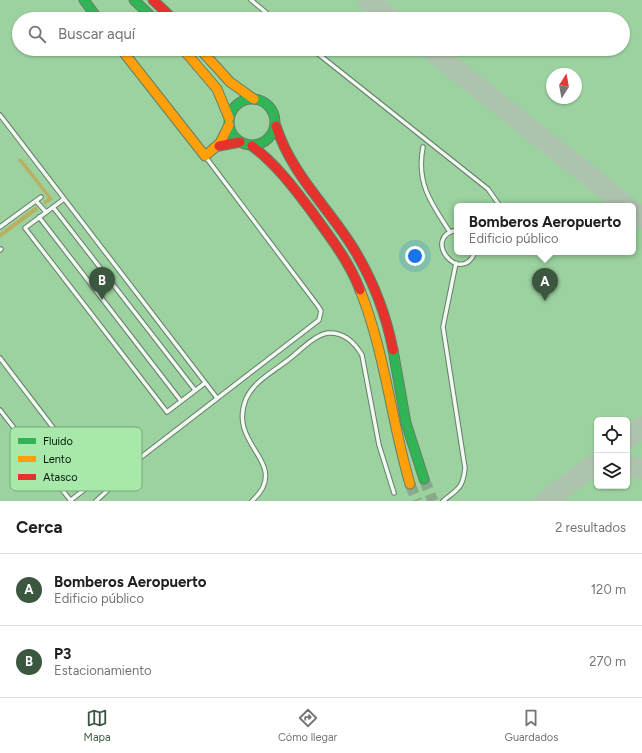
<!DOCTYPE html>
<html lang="es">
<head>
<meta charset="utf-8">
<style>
	body { margin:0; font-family:Figtree,sans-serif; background:#f2f2f2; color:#202124 }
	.controls { position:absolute; right:12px; bottom:12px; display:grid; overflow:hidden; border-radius:6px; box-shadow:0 1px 3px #0004 }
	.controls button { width:36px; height:36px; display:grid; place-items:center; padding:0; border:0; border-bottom:1px solid #e0e0e0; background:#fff; color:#202124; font:20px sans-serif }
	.compass { position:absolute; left:546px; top:68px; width:36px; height:36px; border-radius:50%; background:#fff; box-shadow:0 1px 3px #0004; rotate:11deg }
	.you { position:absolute; left:415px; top:256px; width:14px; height:14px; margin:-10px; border:3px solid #fff; border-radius:50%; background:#1a73e8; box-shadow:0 0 0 6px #1a73e833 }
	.badge { display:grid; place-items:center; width:26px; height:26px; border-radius:50%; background:#3c573f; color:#fff; font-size:13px; font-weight:700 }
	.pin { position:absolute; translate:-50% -33px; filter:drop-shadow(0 1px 2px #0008) }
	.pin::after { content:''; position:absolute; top:21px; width:14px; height:12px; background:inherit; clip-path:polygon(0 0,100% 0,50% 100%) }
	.popup { position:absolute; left:454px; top:203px; width:182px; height:52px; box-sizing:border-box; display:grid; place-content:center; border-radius:6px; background:#fff; filter:drop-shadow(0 1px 3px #0005); font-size:13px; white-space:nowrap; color:#757577 }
	.popup b { font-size:15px; color:#202124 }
	.popup::after { content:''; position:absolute; left:50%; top:100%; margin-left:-8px; border:8px solid transparent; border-top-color:#fff }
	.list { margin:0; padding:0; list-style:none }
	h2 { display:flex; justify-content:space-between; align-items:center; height:52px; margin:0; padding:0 16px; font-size:17px }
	h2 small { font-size:13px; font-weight:400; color:#757577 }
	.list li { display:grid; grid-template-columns:26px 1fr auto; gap:12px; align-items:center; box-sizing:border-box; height:72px; padding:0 16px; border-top:1px solid #e0e0e0 }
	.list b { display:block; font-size:15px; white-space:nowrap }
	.list p { margin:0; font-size:13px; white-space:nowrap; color:#757577 }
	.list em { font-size:13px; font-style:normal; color:#757577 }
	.icon { flex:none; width:22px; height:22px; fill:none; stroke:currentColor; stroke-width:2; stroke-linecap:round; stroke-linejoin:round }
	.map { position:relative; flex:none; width:642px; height:501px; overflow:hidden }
	.search { position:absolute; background:#fff; box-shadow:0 1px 3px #0004; left:12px; right:12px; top:12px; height:44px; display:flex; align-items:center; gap:10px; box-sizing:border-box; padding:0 14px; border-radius:22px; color:#757577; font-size:15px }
	.sheet { height:196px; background:#fff }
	nav { display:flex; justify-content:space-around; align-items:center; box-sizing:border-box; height:56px; border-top:1px solid #e0e0e0; background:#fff; font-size:11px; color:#757577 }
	nav a { display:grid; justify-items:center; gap:2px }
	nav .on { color:#3c573f }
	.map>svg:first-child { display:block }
	.built { fill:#9cd29f; fill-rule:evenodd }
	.green { fill:#b9b062 }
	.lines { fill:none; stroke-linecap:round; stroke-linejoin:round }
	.taxiway { stroke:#aec3ae; stroke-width:21 }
	.primary-tunnel { stroke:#89a98a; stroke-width:11; stroke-dasharray:11 5.5; stroke-linecap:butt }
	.lane-casing { stroke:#647f66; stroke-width:5.5 }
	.fast-casing { stroke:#647f66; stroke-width:11 }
	.slow-casing { stroke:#647f66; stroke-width:11 }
	.jam-casing { stroke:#647f66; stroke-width:11 }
	.lane { stroke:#f2f8f3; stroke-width:3.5 }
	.fast { stroke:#30b455; stroke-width:9 }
	.slow { stroke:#ff9f0a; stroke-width:9 }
	.jam { stroke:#e5322d; stroke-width:9 }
	.key { fill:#a8e9ab; stroke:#76aa79; stroke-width:1 }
	.key-label { font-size:11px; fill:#011804 }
</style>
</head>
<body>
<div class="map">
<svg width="642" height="501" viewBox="0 0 642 501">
	<rect width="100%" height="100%" fill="#abcdac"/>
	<path class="built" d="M0 0H642V501H0ZM19 19H623V49H19ZM552 74H576V98H552ZM457 206H633V252H457ZM597 420H627V486H597Z"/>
	<path class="green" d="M21 158 53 199 45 205 43 202 48 198 18 160Z
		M36 206 38 210 0 238V233Z"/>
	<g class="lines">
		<path class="taxiway" d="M368 0 392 19
			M430 49 627 206
			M633 211 642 218
			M627 439 642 427
			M627 466 642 469
			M546 501 597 462"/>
		<path class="primary-tunnel" d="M424 479 433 501
			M410 484 417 501"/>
		<defs>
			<path id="lane" d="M251 0 274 19
				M312 49 488 189 500 206
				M0 115 217 398
				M423 147C416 183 431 203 450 232
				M64 199 25 228 167 412 205 383
				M36 201 46 212
				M53 207 195 390
				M39 217 181 401
				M0 227 41 197
				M457 230C420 237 461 287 475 252
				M0 250 1 249
				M0 358 61 438 93 460 114 478 319 320 321 311 318 306 205 156
				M0 410 71 501
				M71 500 93 483 114 478 109 489 96 501
				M252 501C256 497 261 492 263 487 277 458 229 440 246 399 253 382 274 371 288 360 299 352 314 335 328 333 344 332 355 343 362 355L379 445 394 493
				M443 501C458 489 463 488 465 468L443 327 456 263"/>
			<path id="fast" d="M84 0 98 19
				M134 0 154 19
				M229 122a23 23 0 1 1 46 0a23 23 0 1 1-46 0Z
				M393 350 406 423 424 479"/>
			<path id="slow" d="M121 49 205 156 220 143 229 125
				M183 49 217 89 229 118
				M200 49 230 82 254 99
				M360 290C385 352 391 420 410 484"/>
			<path id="jam" d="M153 0 173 19
				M276 126C291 173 326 205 352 246 372 278 386 314 393 350
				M219 146 240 142
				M252 146C276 164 294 188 312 212 330 237 349 261 360 290"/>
		</defs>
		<use href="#lane" class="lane-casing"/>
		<use href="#fast" class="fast-casing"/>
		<use href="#slow" class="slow-casing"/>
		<use href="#jam" class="jam-casing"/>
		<use href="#lane" class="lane"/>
		<use href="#fast" class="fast"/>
		<use href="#slow" class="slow"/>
		<use href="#jam" class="jam"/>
	</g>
	<rect x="10" y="427" width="132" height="64" rx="6" class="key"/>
	<rect x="18" y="438" width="18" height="6" fill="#30b455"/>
	<rect x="18" y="456" width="18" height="6" fill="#ff9f0a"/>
	<rect x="18" y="474" width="18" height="6" fill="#e5322d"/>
	<g class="key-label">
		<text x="43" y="445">Fluido</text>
		<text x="43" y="463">Lento</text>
		<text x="43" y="481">Atasco</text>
	</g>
</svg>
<div class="controls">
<button><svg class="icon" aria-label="locate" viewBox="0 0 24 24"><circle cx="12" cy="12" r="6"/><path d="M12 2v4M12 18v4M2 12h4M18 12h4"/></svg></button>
<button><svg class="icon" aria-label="layers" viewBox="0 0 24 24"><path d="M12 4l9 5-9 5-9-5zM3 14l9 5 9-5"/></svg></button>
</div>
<svg class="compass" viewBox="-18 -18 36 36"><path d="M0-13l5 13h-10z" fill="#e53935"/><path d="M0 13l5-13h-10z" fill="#757577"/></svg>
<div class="you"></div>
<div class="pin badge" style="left:545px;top:301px">A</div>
<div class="popup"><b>Bomberos Aeropuerto</b>Edificio público</div>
<div class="pin badge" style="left:102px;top:300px">B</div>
<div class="search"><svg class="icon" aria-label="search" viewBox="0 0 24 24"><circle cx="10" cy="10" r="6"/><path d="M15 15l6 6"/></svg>Buscar aquí</div>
</div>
<section class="sheet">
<h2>Cerca<small>2 resultados</small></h2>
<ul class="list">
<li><span class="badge">A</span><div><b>Bomberos Aeropuerto</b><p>Edificio público</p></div><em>120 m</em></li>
<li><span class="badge">B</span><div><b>P3</b><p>Estacionamiento</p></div><em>270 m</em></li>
</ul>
</section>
<nav>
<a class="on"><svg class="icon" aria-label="map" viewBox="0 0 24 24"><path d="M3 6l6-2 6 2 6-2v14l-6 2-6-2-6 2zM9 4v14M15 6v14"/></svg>Mapa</a>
<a><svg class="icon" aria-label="directions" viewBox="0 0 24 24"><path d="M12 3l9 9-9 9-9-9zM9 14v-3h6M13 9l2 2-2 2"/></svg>Cómo llegar</a>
<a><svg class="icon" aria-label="saved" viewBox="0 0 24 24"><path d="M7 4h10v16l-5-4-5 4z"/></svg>Guardados</a>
</nav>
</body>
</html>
